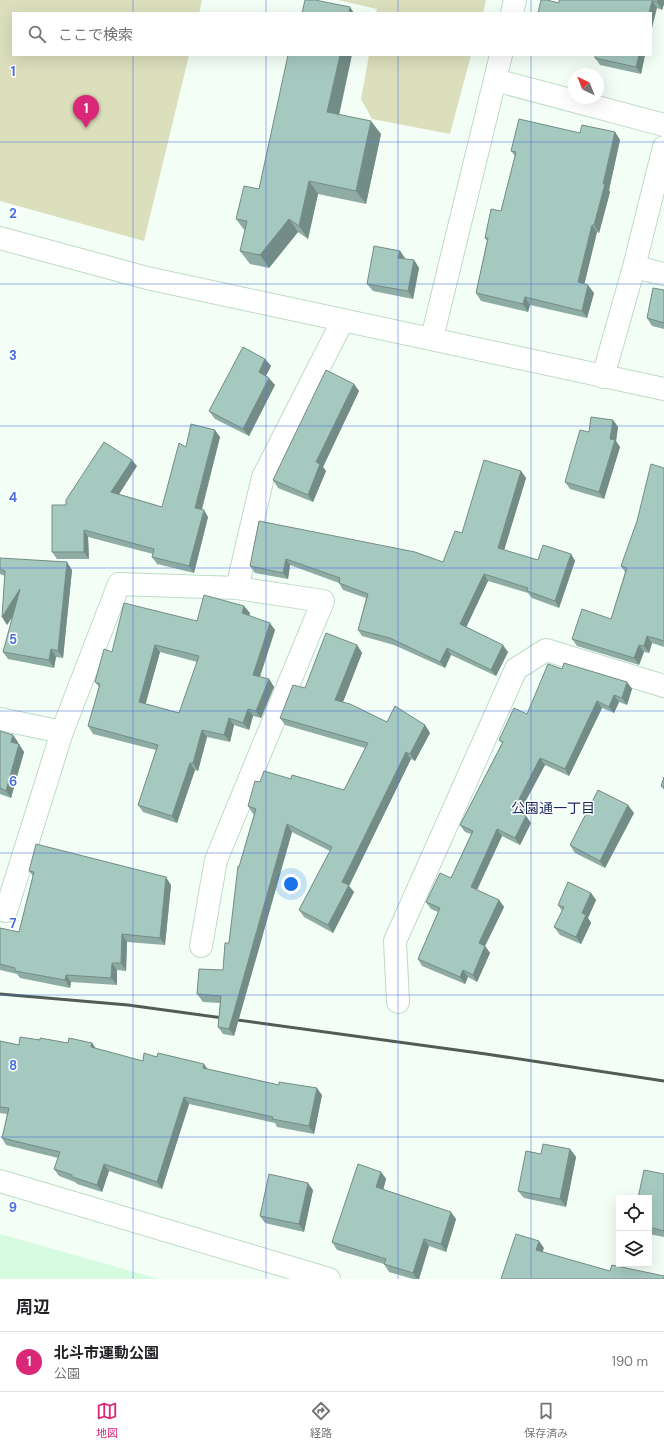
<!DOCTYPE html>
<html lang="ja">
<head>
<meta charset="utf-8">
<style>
	body { margin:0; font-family:"DM Sans","Noto Sans JP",sans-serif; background:#f6f6f6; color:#202124 }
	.controls { position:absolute; right:12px; bottom:12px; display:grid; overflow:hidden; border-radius:0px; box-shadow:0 4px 16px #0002 }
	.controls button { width:36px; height:36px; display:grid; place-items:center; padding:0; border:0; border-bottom:1px solid #e0e0e0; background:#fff; color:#202124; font:20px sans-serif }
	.compass { position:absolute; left:568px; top:68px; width:36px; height:36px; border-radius:50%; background:#fff; box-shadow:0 4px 16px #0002; rotate:317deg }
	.you { position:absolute; left:291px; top:884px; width:14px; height:14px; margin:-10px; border:3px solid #fff; border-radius:50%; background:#1a73e8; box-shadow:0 0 0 6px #1a73e833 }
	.badge { display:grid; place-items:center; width:26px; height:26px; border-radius:50%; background:#db2777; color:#fff; font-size:13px; font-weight:700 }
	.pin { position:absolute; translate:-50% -33px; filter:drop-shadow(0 1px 2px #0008) }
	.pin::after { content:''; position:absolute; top:21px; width:14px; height:12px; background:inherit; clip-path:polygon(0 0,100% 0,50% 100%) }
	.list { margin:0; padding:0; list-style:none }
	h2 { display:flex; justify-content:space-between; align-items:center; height:52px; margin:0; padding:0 16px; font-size:17px }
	h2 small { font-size:13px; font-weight:400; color:#757577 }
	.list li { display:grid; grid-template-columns:26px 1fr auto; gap:12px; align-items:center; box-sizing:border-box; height:60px; padding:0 16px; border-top:1px solid #e0e0e0 }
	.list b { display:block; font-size:15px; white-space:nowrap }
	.list p { margin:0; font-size:13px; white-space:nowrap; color:#757577 }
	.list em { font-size:13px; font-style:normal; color:#757577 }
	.icon { flex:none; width:22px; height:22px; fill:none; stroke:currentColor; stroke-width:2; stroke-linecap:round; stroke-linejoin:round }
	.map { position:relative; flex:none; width:664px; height:1279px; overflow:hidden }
	.search { position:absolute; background:#fff; box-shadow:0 4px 16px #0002; left:12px; right:12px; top:12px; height:44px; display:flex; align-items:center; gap:10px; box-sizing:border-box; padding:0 14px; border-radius:0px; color:#757577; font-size:15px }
	.sheet { height:112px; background:#fff }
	nav { display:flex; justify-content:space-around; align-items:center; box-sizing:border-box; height:56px; border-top:1px solid #e0e0e0; background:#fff; font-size:11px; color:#757577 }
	nav a { display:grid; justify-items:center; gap:2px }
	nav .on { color:#db2777 }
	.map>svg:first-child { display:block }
	.built { fill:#d6fbe1 }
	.green { fill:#dcdfbc }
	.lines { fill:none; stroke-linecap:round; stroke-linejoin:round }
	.minor-casing { stroke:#bedac7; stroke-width:24 }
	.tertiary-casing { stroke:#bedac7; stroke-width:24 }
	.minor { stroke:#fff; stroke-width:22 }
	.tertiary { stroke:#fff; stroke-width:22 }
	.rail { stroke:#525c55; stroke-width:3 }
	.wall { fill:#8eaca4; fill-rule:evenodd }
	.shaded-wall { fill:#748c86 }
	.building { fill:#a5c8bf; stroke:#748c86; fill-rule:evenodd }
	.grid { fill:none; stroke:#486de0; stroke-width:1; stroke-opacity:0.55 }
	.labels { text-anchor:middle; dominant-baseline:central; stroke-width:3; stroke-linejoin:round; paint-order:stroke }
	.neighbourhood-label { font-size:14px; fill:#17285f; stroke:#fff }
	.grid-label { font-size:13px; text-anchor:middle; font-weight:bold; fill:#486de0; stroke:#fff; stroke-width:3; stroke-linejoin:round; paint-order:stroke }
</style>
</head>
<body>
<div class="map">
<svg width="664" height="1279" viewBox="0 0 664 1279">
	<rect width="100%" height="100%" fill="#f3fff6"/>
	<path class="built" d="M0 1234 159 1279H0Z"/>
	<path class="green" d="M0 0H202L199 13H13V55H189L144 241 0 201Z
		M338 0H486L483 13H376L377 9Z
		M369 55H471L450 134 372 119 361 99Z"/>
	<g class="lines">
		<defs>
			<path id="minor" d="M512 13 515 0
				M495 80 664 125
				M634 267 664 274
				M432 338 501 55
				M603 377 634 267 664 147
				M237 588 263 477 343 320
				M0 719 62 732
				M0 909 6 911 62 732 119 584 237 588 323 601 216 860 201 946
				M398 1002 395 941 516 669 546 650 664 686
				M0 1181 329 1279"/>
			<path id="tertiary" d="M0 238 147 278 664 389"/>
		</defs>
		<use href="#minor" class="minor-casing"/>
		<use href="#tertiary" class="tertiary-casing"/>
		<use href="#minor" class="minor"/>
		<use href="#tertiary" class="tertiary"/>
		<path class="rail" d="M0 994 128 1005 486 1054 664 1081"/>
	</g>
	<path class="wall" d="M664 0V4L662 10 657 8 559 3Z
		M595 55H645L641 74 600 65 595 58Z
		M339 114 381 134 366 204 318 194 308 239 298 232 269 268 250 264 240 251 245 231 236 219 259 189Z
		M615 132 620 140 609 190 610 192 599 233 597 232 584 284 594 293 587 318 530 305 528 312 481 301 476 293 487 241 485 238 501 211 515 156 511 151 580 133Z
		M400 251 405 259 414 260 419 268 413 299 373 291 367 284Z
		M664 290V329L652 326 647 318Z
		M265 359 271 366 266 376 275 385 249 436 215 419 209 411Z
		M354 384 359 391 323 467 326 471 313 502 278 488 273 480Z
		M613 420 618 427 616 441 620 447 604 499 570 489 565 482 589 432Z
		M220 437 202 510 208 517 194 573 157 564 152 557 153 554 88 537 89 559H57L52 552 66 505 137 466 119 494 162 507 186 447Z
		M664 468V647L652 643 649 653 644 652 639 665 577 646 572 639 611 619 625 572 621 566Z
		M521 471 526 478 504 550 538 560 571 554 575 561 559 608 532 598 528 593 488 581 466 627 508 652 496 676 451 655 445 668 394 645 362 636 358 630 366 598 343 590 339 583 290 565 288 579 255 573 250 566 259 521 443 562 462 533Z
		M0 558 72 570 63 658 56 657 54 668 8 659 3 652 13 616 7 625 5 576 0 574Z
		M250 613 249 616 275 630 260 677 269 679 274 687 261 718 253 716 249 730 234 725 230 742 207 737 198 771 195 770 177 823 143 812 138 805 156 750 93 734 88 726 99 687 95 682 112 652 197 621ZM160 652 197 662 179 713 145 704Z
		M357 645 362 653 343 702 387 722 425 725 430 733 415 761 411 759 349 886 354 892 333 933 304 917 299 910 330 851 292 832 234 1036 223 1034 218 1027 220 1003 203 1002 197 994 223 970 229 943 239 867 254 814H253L248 806 260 782 291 779 344 790 365 748 285 725 280 718 305 688Z
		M562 669 627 682 632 689 627 705 619 702 614 713 602 708 569 776 545 765 524 804 527 808 524 815 526 816 531 823 520 845 502 836 477 890 499 900 504 907 485 946 490 953 477 982 468 977 465 984 422 966 418 959 438 912 431 909 426 902 451 878 471 834 465 832 460 825 502 743 499 740 527 714Z
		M0 731 18 742V744L24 752 11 798 0 794Z
		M664 777V790L661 786Z
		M634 813 605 868 575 853 570 845Z
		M29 871 171 885 165 945 127 942 126 971 117 970V985L71 982 70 988 20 978 17 974 0 970V928L19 932 33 876Z
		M591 893 596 900 588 918 591 923 581 944 560 935 554 927 562 911 558 905Z
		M40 1040 68 1043H92L96 1049 143 1061 207 1069 322 1095 314 1134 277 1127 275 1123 189 1104 162 1189 109 1171 102 1192 77 1184 75 1182 59 1176 54 1169 58 1158 6 1145 2 1138 7 1114 0 1113V1041L19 1045Z
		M570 1149 576 1157 566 1207 524 1198 518 1191Z
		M381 1172 386 1179 383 1189 456 1219 446 1252 429 1246 419 1279H413L389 1272 384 1264 337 1250 332 1242Z
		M664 1174V1237L649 1234V1198Z
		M313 1190 304 1232 265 1223 260 1216Z"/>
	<path class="shaded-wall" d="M658 0H664V4L662 10 657 2Z
		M652 1 657 8 651 32V13H649Z
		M350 7 354 13H349Z
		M340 55H352L337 125 327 112Z
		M639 55H645L641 74 636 67Z
		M371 121 381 134 366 204 356 191Z
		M615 132 620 140 609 190 610 192 599 233 594 225Z
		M309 181 318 194 308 239 299 226Z
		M289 219 298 232 269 268 260 255Z
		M592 225 597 232 583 290 578 282Z
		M400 251 405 258 404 265 398 258Z
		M414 260 419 268 413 299 408 291Z
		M588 285 594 293 587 318 582 311Z
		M525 297 530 305 528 312 523 304Z
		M265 359 271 366 264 379 259 372Z
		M269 378 275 385 249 436 243 429Z
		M354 384 359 391 323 467 326 471 313 502 308 495 316 462Z
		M613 420 618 427 616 441 620 447 604 499 599 492 610 439Z
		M215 430 220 437 200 515 195 508Z
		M132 460 137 466 116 499 111 492Z
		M521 471 526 478 503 554 498 548Z
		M204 510 208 517 194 573 189 566Z
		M84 530 88 537 89 559 84 552Z
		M571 554 575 561 559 608 555 601Z
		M286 559 290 565 288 579 283 573Z
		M67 562 72 570 63 658 58 651Z
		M484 574 488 581 465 630 460 624Z
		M20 589 26 596 7 625 2 617Z
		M244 606 250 613 247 621 242 613Z
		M270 623 275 630 258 682 253 675Z
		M647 636 652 643 649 653 644 646Z
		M155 645 160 652 144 710 139 702Z
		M357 645 362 653 341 707 335 700Z
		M503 645 508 652 496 676 491 670Z
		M639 645 644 652 639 665 634 658Z
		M447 648 451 655 445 668 440 662Z
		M51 649 56 657 54 668 49 660Z
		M269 679 274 687 261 718 256 711Z
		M627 682 632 689 627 705 622 698Z
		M614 695 619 702 614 713 609 707Z
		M597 701 602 708 569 776 565 769Z
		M248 709 253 716 249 730 243 723Z
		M229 718 234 725 230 742 224 735Z
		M425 725 430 733 415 761 410 754Z
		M202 730 207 737 198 771 193 763Z
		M13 735 18 742 16 749 11 742Z
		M19 744 24 752 11 798 6 791Z
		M406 752 411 759 349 886 354 892 333 933 328 925 342 882Z
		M540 758 545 765 524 804 527 808 522 819 517 812 519 799Z
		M190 763 195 770 177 823 172 816Z
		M628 805 634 813 605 868 600 861Z
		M526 816 531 823 520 845 515 838Z
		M287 824 292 832 234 1036 229 1029Z
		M497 829 502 836 475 894 471 887Z
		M166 877 171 885 165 945 160 938Z
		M591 893 596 900 588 918 591 923 581 944 576 937 582 913Z
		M499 900 504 907 485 946 490 953 477 982 473 975 479 943Z
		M122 934 127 942 126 971 121 963Z
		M112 963 117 970V985L111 978Z
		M463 970 468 977 465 984 460 977Z
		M66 975 71 982 70 988 65 980Z
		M92 1043 97 1050 91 1047Z
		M204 1064 209 1071 203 1068Z
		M317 1088 322 1095 314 1134 309 1126Z
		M184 1097 189 1104 162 1189 157 1182Z
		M570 1149 576 1157 566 1207 560 1199Z
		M104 1164 109 1171 102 1192 97 1185Z
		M381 1172 386 1179 382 1195 376 1187Z
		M308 1183 313 1190 304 1232 299 1224Z
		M451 1212 456 1219 446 1252 441 1244Z
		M424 1239 429 1246 419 1279H417L413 1273Z
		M539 1241 544 1248 541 1257 536 1250Z"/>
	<path class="building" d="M305 0H315L350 7 349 13H302Z
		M541 0H547L559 3V0H658L657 2 652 1 649 13H538Z
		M288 55H340L327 112 371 121 356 191 309 181 299 226 289 219 260 255 240 251 247 221 236 219 244 186 259 189Z
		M595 55H639L636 67 595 58Z
		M519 119 580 133 582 125 615 132 603 184H605L594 225H592L578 282 588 285 582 311 525 297 523 304 476 293 488 238H485L491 209 501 211 516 152 511 151Z
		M374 246 400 251 398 258 414 260 408 291 367 284Z
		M653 288 664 290V323L647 318Z
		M243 347 265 359 259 372 269 378 243 429 209 411Z
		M326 370 354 384 316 462 320 464 308 495 273 480Z
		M591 417 613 420 610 439 615 440 599 492 565 482 580 430 589 432Z
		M191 424 215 430 195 508 204 510 189 566 152 557 154 549 84 530V552H52V505H66V500L104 442 132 460 111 492 162 507 179 443 186 447Z
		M484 460 521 471 498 548 538 560 543 545 571 554 555 601 527 591 528 588 484 574 460 624 503 645 491 670 447 648 440 662 390 638 358 630 368 594 339 583 340 578 286 559 283 573 250 566 259 521 415 552 443 562 455 531 462 533Z
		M651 464 664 468V641L647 636 644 646 639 645 634 658 572 639 582 609 611 619 627 568 621 566 637 521Z
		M0 558 67 562 58 651 51 649 49 660 3 652 20 589 2 617 5 571 0 569Z
		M204 595 244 606 242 613 270 623 253 675 269 679 256 711 248 709 243 723 229 718 224 735 202 730 193 763H190L172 816 138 805 158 745 88 726 100 684 95 682 104 649 112 652 124 603 197 621ZM155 645 199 656 179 713 139 702Z
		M326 633 357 645 335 700 350 704 387 722 395 706 425 725 410 754 406 752 342 882 349 885 328 925 299 910 332 847 287 824 229 1029 218 1027 221 996 197 994 199 969 223 970 225 943H229L238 866 239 867 256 809 248 806 255 781 260 782 264 771 291 779 292 775 344 790 368 743 280 718 293 685 305 688Z
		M564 663 627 682 622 698 614 695 609 707 597 701 565 769 540 758 519 799 523 801 517 812 526 816 515 838 497 829 471 887 499 900 479 943 485 946 473 975 463 970 460 977 418 959 440 908 426 902 440 873 451 878 473 831 460 825 503 742 499 740 514 708 527 714 548 664 562 669Z
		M0 731 13 735 11 742 19 744 6 791 0 788Z
		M664 777V787L661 786Z
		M598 790 628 805 600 861 570 845Z
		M36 844 166 877 160 938 122 934 121 963H112L111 978 66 975 65 980 15 971V968L0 964V928L19 932 34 872 29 871Z
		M568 882 591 893 582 913 586 915 576 937 554 927 564 907 558 905Z
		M20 1037 40 1040V1038L68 1043 69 1038 92 1043 91 1047 143 1061 144 1053 157 1057 158 1053 204 1064 203 1068 279 1085V1082L317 1088 309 1126 272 1119 273 1117 184 1097 157 1182 104 1164 97 1185 72 1177V1175L54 1169 60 1152 2 1138 9 1108 0 1107V1041L19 1045Z
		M543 1144 570 1149 560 1199 518 1191 526 1151 541 1154Z
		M358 1164 381 1172 376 1187 451 1212 441 1244 424 1239 413 1273 384 1264 386 1259 332 1242Z
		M644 1170 664 1174V1231L649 1227V1198H638Z
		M269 1174 308 1183 299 1224 260 1216Z
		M516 1234 539 1241 536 1250 610 1271 612 1265 664 1276V1279H501Z"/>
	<path class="grid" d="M133 0V13M266 0V13M398 0V13M531 0V13M133 55V1279M266 55V1279M398 55V1279M531 55V1279M0 142H664M0 284H664M0 426H664M0 568H664M0 711H664M0 853H664M0 995H664M0 1137H664"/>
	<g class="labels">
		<g class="neighbourhood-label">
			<text x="553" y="808">公園通一丁目</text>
		</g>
	</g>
	<g class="grid-label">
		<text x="13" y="76">1</text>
		<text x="13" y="218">2</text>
		<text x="13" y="360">3</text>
		<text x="13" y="502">4</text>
		<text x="13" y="644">5</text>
		<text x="13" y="786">6</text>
		<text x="13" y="928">7</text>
		<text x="13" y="1070">8</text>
		<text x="13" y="1212">9</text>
	</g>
</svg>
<div class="controls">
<button><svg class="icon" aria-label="locate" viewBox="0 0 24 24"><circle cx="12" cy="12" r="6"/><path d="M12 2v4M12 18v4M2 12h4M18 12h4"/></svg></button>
<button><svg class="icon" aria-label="layers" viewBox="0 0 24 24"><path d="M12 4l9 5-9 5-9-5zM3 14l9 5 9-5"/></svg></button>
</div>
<svg class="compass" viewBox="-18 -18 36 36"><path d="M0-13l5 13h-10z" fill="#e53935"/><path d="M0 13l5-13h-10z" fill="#757577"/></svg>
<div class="you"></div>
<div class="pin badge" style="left:86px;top:128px">1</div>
<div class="search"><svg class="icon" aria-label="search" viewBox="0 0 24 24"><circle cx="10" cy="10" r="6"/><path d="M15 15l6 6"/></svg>ここで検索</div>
</div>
<section class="sheet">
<h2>周辺<small></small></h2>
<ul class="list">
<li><span class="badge">1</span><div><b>北斗市運動公園</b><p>公園</p></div><em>190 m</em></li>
</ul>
</section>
<nav>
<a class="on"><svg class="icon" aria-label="map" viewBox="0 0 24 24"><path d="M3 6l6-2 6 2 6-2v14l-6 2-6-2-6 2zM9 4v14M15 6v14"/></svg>地図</a>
<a><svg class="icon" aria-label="directions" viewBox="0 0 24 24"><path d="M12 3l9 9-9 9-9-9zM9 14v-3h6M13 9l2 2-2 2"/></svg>経路</a>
<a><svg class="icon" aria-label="saved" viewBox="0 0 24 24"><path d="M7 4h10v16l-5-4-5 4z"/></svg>保存済み</a>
</nav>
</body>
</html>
